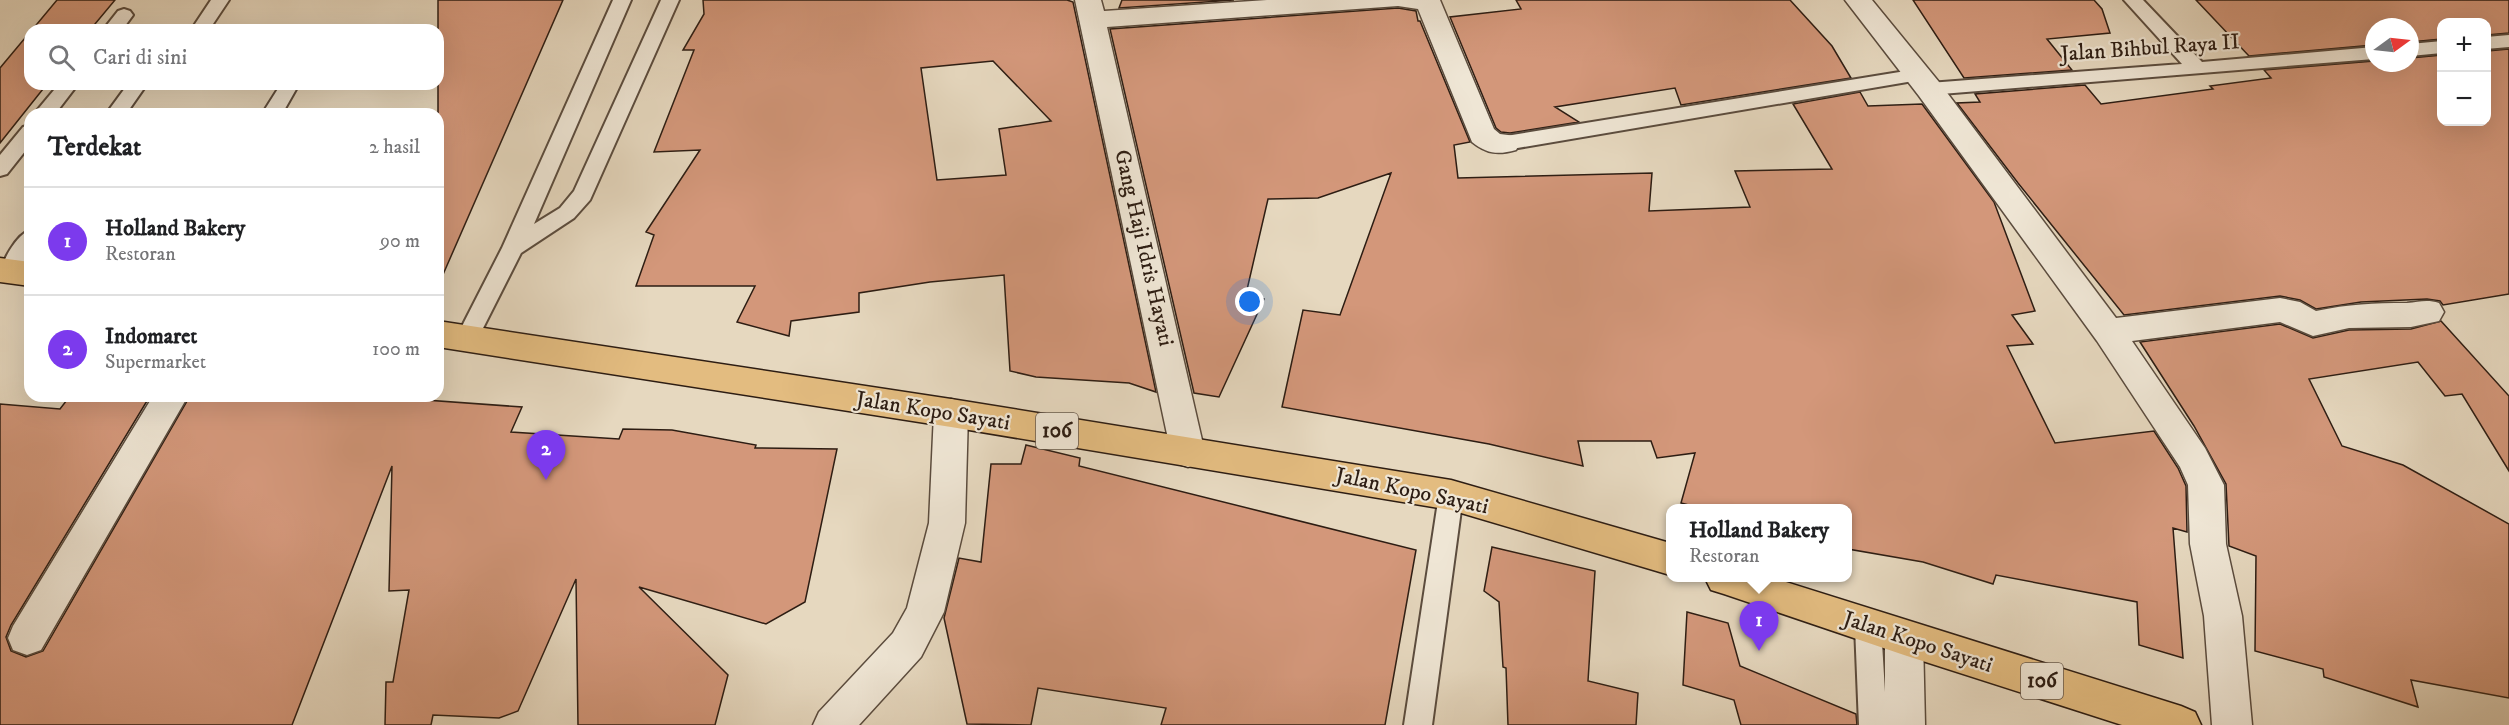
<!DOCTYPE html>
<html lang="id">
<head>
<meta charset="utf-8">
<style>
	body { margin:0; font-family:"IM FELL DW Pica",serif; background:#f6f6f6; color:#202124 }
	.controls { position:absolute; right:18px; top:18px; display:grid; overflow:hidden; border-radius:12px; box-shadow:0 6px 24px #0002 }
	.controls button { width:54px; height:54px; display:grid; place-items:center; padding:0; border:0; border-bottom:2px solid #e0e0e0; background:#fff; color:#202124; font:30px sans-serif }
	.compass { position:absolute; left:2365px; top:18px; width:54px; height:54px; border-radius:50%; background:#fff; box-shadow:0 6px 24px #0002; rotate:75deg }
	.you { position:absolute; left:1250px; top:302px; width:21px; height:21px; margin:-15px; border:4px solid #fff; border-radius:50%; background:#1a73e8; box-shadow:0 0 0 9px #1a73e833 }
	.badge { display:grid; place-items:center; width:39px; height:39px; border-radius:50%; background:#7c3aed; color:#fff; font-size:20px; font-weight:700 }
	.pin { position:absolute; translate:-50% -50px; filter:drop-shadow(0 2px 3px #0008) }
	.pin::after { content:''; position:absolute; top:32px; width:21px; height:18px; background:inherit; clip-path:polygon(0 0,100% 0,50% 100%) }
	.popup { position:absolute; left:1666px; top:504px; width:186px; height:78px; box-sizing:border-box; display:grid; place-content:center; border-radius:12px; background:#fff; filter:drop-shadow(0 2px 4px #0005); font-size:20px; white-space:nowrap; color:#757577 }
	.popup b { font-size:22px; color:#202124 }
	.popup::after { content:''; position:absolute; left:50%; top:100%; margin-left:-12px; border:12px solid transparent; border-top-color:#fff }
	.list { margin:0; padding:0; list-style:none }
	h2 { display:flex; justify-content:space-between; align-items:center; height:78px; margin:0; padding:0 24px; font-size:26px }
	h2 small { font-size:20px; font-weight:400; color:#757577 }
	.list li { display:grid; grid-template-columns:39px 1fr auto; gap:18px; align-items:center; box-sizing:border-box; height:108px; padding:0 24px; border-top:2px solid #e0e0e0 }
	.list b { display:block; font-size:22px; white-space:nowrap }
	.list p { margin:0; font-size:20px; white-space:nowrap; color:#757577 }
	.list em { font-size:20px; font-style:normal; color:#757577 }
	.icon { flex:none; width:33px; height:33px; fill:none; stroke:currentColor; stroke-width:2; stroke-linecap:round; stroke-linejoin:round }
	.map { position:relative; flex:none; width:2509px; height:725px; overflow:hidden }
	.search { position:absolute; background:#fff; box-shadow:0 6px 24px #0002; left:24px; top:24px; width:420px; height:66px; display:flex; align-items:center; gap:15px; box-sizing:border-box; padding:0 21px; border-radius:18px; color:#757577; font-size:22px }
	.panel { position:absolute; background:#fff; box-shadow:0 6px 24px #0002; left:24px; top:108px; width:420px; height:294px; border-radius:18px }
	.map>svg:first-child { display:block }
	.building { fill:#d3977a; stroke:#2d1d13; stroke-width:1.5; fill-rule:evenodd }
	.lines { fill:none; stroke-linecap:round; stroke-linejoin:round }
	.service-casing { stroke:#5b4c3e; stroke-width:4 }
	.minor-casing { stroke:#5b4c3e; stroke-width:3 }
	.primary-casing { stroke:#2d1d13; stroke-width:3 }
	.service { fill:#efe6d5; fill-rule:evenodd }
	.minor { fill:#efe6d5; fill-rule:evenodd }
	.primary { fill:#e3bc80; fill-rule:evenodd }
	.labels { text-anchor:middle; dominant-baseline:central; stroke-width:4.5; stroke-linejoin:round; paint-order:stroke }
	.shield { fill:#efe6d5; stroke:#67594d; stroke-width:1.5 }
	.shield-label { font-size:21px; font-weight:bold; fill:#2d1d13 }
	.street-label { font-size:22px; fill:#2d1d13; stroke:#efe6d5 }
</style>
</head>
<body>
<div class="map">
<svg width="2509" height="725" viewBox="0 0 2509 725">
	<rect width="100%" height="100%" fill="#e6d8bf"/>
	<filter id="stains"><feTurbulence type="fractalNoise" baseFrequency=".00333" numOctaves="4"/><feColorMatrix values="0 0 0 0 .2 0 0 0 0 .09 0 0 0 0 .02 0 0 0 .5 -.17"/></filter>
	<radialGradient id="worn" r=".72"><stop offset=".6" stop-color="#630" stop-opacity="0"/><stop offset="1" stop-color="#630" stop-opacity=".3"/></radialGradient>
	<path class="building" d="M57 0H115L90 30H32Z
		M438 0H563L438 286Z
		M703 0H1067L1073 2 1156 392 1129 383 1036 377 1010 371 1004 275 930 282 859 293V312L791 321 789 336 737 322 755 286H636L654 235 646 232 700 150 654 152 694 50H683L704 14ZM993 61 1051 121 999 129 1006 175 937 180 921 68Z
		M1122 0H1234L1119 8Z
		M1516 0H1790L1832 46 1851 78 1681 105 1675 88 1555 107 1579 122 1510 133 1501 132 1496 128 1450 17 1521 9Z
		M1913 0H2094L2102 9 2110 33 2047 39 2072 70 1964 78Z
		M2196 0H2509V33L2487 35V22H2442V39L2410 42V27H2374V45L2249 56Z
		M1398 8 1416 11 1418 21H1420L1470 142 1454 145 1458 178 1652 173 1649 211 1750 207 1735 171 1832 169 1793 104 1860 92 1868 106 1922 104 1994 202 2035 311 2012 315 2033 344 2007 346 2055 443 2154 431 2178 468 2186 486 2187 532 2173 528 2183 658 2139 645 2137 602 1996 575 1993 584 1923 562 1848 549V508H1700L1681 503 1695 453 1657 458 1651 441H1578L1583 466 1489 444 1282 407 1303 310 1340 315 1391 173 1318 198 1268 199 1246 294 1264 299 1219 397 1194 393 1110 29Z
		M30 32V84H47L0 143V68Z
		M2509 49V294L2443 305 2440 301 2427 299 2361 302 2316 309 2300 300 2280 296 2124 315 2018 183 1957 103 1980 102 1975 94 2085 85 2101 104 2213 89 2210 86 2271 78 2264 70 2374 61 2410 63V58L2442 55V122H2487V51Z
		M2441 321 2509 396V471L2462 394 2445 396 2418 362 2309 379 2342 446 2403 465 2509 524V698L2411 680 2418 707 2324 677 2323 669 2255 651 2256 556 2229 546 2226 484 2194 426 2140 342 2280 324 2313 338 2349 330 2411 329Z
		M70 396H150L11 625 6 637 11 651 26 657 43 651 190 396H429L426 400 522 407 511 432 619 439 623 429 672 430 756 445 755 448 837 449 805 602 766 624 639 587 728 675 715 725H578L576 579 518 711 499 718 433 715 431 725H385L386 682H393L409 590 389 591 392 466 292 725H0V404L60 409Z
		M1026 445 1080 458 1079 466 1416 550 1385 725H1161L1166 708 1038 688 1031 725 967 724 944 618 959 558 981 562 991 464H1021Z
		M1492 547 1595 571 1588 681 1638 693 1636 725H1508L1506 668 1503 667 1499 602 1484 591Z
		M1687 612 1728 623 1740 666 1856 714 1857 725H1741L1734 700 1683 685Z"/>
	<g class="lines">
		<defs>
			<path id="service" d="M211 0H229L209 30H191Z
				M613 0H631L534 224 560 208 574 191 661 0H679L590 200 574 218 521 253 475 344 467 347 459 344 456 338 502 248Z
				M2124 0H2143L2202 62 2374 47V59L1929 95 1922 93 1920 89 1922 85 1929 83 2182 64Z
				M124 9 130 11 133 15 122 30H103L118 11Z
				M2509 35V47L2486 49V37Z
				M2442 41V53L2410 56V44Z
				M1918 69 1925 71 1927 75 1925 79 1506 150 1499 148 1496 143 1499 138 1506 136Z
				M59 84H78L55 114H34Z
				M128 84H147L126 114H106Z
				M281 84H299L282 114H262Z
				M30 125V145L7 174 0 176V155L23 127Z
				M30 230C30 238 32 249 29 256 24 269 15 281 0 277 0 263 17 234 30 230Z
				M1451 485 1460 488 1463 495 1432 725H1404L1439 495 1442 488Z
				M1868 614 1877 618 1881 626 1887 725H1859L1855 626 1859 618Z"/>
			<path id="minor" d="M1075 0H1101L1104 11 1267 0H1440L1494 129 1500 134 1516 136 1520 143 1516 150C1498 155 1487 154 1472 142L1418 9 1398 6 1107 27 1205 453 1200 463 1188 467 1176 463 1171 453Z
				M1845 0H1872L1939 82 2116 318 2280 298 2300 302 2316 311C2349 304 2373 303 2407 303 2419 302 2427 299 2439 303L2444 312 2439 321 2411 327 2349 328 2313 336 2280 322 2132 341 2205 448 2224 485 2226 544 2242 616 2252 725H2212L2204 616 2190 544 2188 485 2180 467 2097 341 1919 96Z
				M153 396H188L41 650 27 655 13 650 8 638 13 626Z
				M951 399 963 403 968 413 965 523 944 612 921 657 859 725H813L819 712 893 633 907 608 929 523 934 413 939 403Z
				M1904 621 1918 626 1923 638 1925 725H1885V638L1890 626Z"/>
			<path id="primary" d="M0 258 30 262V286L0 282Z
				M438 321 951 399 1451 480 1670 543V575L1451 510 951 427 438 347Z
				M1705 578H1773L2181 706 2195 712 2201 725H2122L1904 655 1724 594 1711 590Z"/>
		</defs>
		<use href="#service" class="service-casing"/>
		<use href="#minor" class="minor-casing"/>
		<use href="#primary" class="primary-casing"/>
		<use href="#service" class="service"/>
		<use href="#minor" class="minor"/>
		<use href="#primary" class="primary"/>
	</g>
	<g class="labels">
		<g class="shield">
			<rect x="1036" y="413" width="42" height="36" rx="4.5"/>
			<rect x="2021" y="663" width="42" height="36" rx="4.5"/>
		</g>
		<g class="shield-label">
			<text x="1057" y="431">106</text>
			<text x="2042" y="681">106</text>
		</g>
		<g class="street-label">
			<text transform="translate(2150 48) rotate(-4)">Jalan Bihbul Raya II</text>
			<text transform="translate(1144 248) rotate(77)">Gang Haji Idris Hayati</text>
			<text transform="translate(933 411) rotate(9)">Jalan Kopo Sayati</text>
			<text transform="translate(1412 491) rotate(12)">Jalan Kopo Sayati</text>
			<text transform="translate(1918 642) rotate(18)">Jalan Kopo Sayati</text>
		</g>
	</g>
	<rect width="100%" height="100%" filter="url(#stains)"/>
	<rect width="100%" height="100%" fill="url(#worn)"/>
</svg>
<div class="controls">
<button>+</button>
<button>−</button>
</div>
<svg class="compass" viewBox="-18 -18 36 36"><path d="M0-13l5 13h-10z" fill="#e53935"/><path d="M0 13l5-13h-10z" fill="#757577"/></svg>
<div class="you"></div>
<div class="pin badge" style="left:1759px;top:651px">1</div>
<div class="popup"><b>Holland Bakery</b>Restoran</div>
<div class="pin badge" style="left:546px;top:480px">2</div>
<div class="search"><svg class="icon" aria-label="search" viewBox="0 0 24 24"><circle cx="10" cy="10" r="6"/><path d="M15 15l6 6"/></svg>Cari di sini</div>
<section class="panel">
<h2>Terdekat<small>2 hasil</small></h2>
<ul class="list">
<li><span class="badge">1</span><div><b>Holland Bakery</b><p>Restoran</p></div><em>90 m</em></li>
<li><span class="badge">2</span><div><b>Indomaret</b><p>Supermarket</p></div><em>100 m</em></li>
</ul>
</section>
</div>
</body>
</html>
